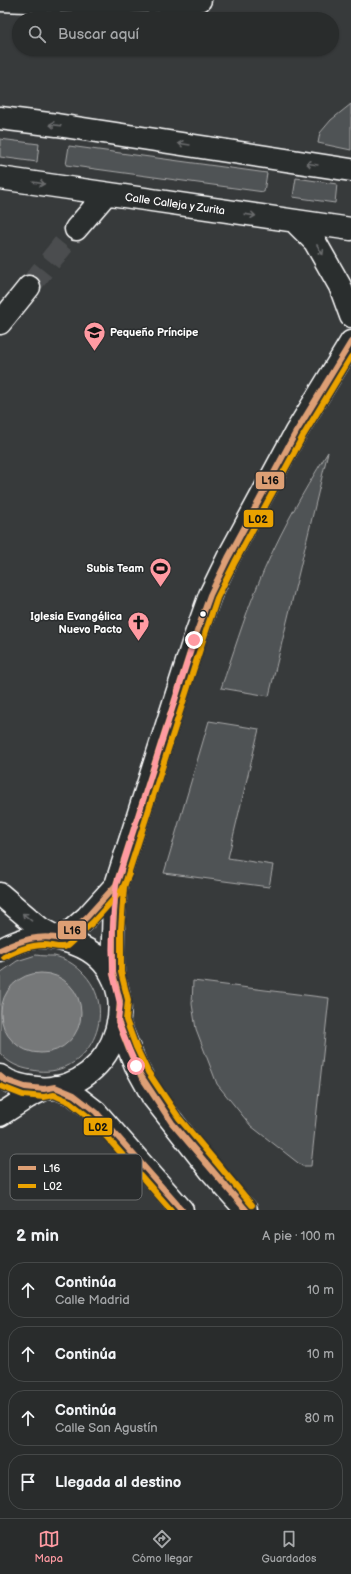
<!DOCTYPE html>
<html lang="es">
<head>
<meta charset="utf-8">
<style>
	body { margin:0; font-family:"Balsamiq Sans",sans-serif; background:#313434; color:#f1f3f6 }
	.stop { position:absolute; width:12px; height:12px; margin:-9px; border:3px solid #ff9aa2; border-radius:50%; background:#fff }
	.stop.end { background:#ff9aa2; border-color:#fff; box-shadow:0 1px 4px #0008 }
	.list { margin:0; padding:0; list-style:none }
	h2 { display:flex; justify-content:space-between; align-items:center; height:52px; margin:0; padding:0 16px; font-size:17px }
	h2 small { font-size:13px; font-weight:400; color:#a5a7a9 }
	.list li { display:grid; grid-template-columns:26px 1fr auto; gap:12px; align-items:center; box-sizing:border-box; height:56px; margin:0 8px 8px; padding:0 8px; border:1px solid #454848; border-radius:16px }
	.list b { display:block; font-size:15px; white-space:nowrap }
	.list p { margin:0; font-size:13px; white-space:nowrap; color:#a5a7a9 }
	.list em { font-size:13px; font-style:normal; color:#a5a7a9 }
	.icon { flex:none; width:22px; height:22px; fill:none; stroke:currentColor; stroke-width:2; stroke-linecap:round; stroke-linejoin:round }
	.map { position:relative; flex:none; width:351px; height:1210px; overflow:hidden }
	.search { position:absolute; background:#292c2c; box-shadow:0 1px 3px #0004; left:12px; right:12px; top:12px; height:44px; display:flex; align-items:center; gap:10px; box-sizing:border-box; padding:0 14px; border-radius:22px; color:#a5a7a9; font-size:15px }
	.sheet { height:308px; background:#292c2c }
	nav { display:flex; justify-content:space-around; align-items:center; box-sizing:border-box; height:56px; border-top:1px solid #454848; background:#292c2c; font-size:11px; color:#a5a7a9 }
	nav a { display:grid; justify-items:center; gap:2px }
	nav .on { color:#ff9aa2 }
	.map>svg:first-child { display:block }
	.green { fill:#505354; stroke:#a8a9aa }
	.water { fill:#767879; stroke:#adaeaf }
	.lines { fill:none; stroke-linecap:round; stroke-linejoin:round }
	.minor-tunnel { stroke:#4b4e4f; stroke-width:22; stroke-dasharray:22 11; stroke-linecap:butt }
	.minor-casing { stroke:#fff; stroke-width:25 }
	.major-casing { stroke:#fff; stroke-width:25 }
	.minor { stroke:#2a2d2e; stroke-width:22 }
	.major { stroke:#2a2d2e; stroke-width:22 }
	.bus-1-casing { stroke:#2a2d2e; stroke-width:9 }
	.bus-2-casing { stroke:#2a2d2e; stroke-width:9 }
	.bus-1 { stroke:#dd9f74; stroke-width:6 }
	.bus-2 { stroke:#eaa200; stroke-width:6 }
	.oneway { stroke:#6a6c6d }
	.route { stroke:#ff9aa2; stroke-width:5 }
	.bus-dot { fill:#fff; stroke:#2a2d2e; stroke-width:1.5 }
	.labels { text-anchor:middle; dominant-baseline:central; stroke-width:3; stroke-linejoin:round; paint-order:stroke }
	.street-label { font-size:11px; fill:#fff; stroke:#2a2d2e }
	.poi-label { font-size:11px; font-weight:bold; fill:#fff; stroke:#2a2d2e; text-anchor:end }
	.key { fill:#2a2d2e; stroke:#6a6c6d; stroke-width:1 }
	.key-label { font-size:11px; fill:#fff }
	.line-badge { stroke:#2a2d2e; stroke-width:1.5 }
	.pale-badge-label { font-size:11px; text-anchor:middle; font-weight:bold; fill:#111 }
</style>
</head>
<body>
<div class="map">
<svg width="351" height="1210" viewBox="0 0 351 1210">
	<rect width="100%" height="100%" fill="#373a3b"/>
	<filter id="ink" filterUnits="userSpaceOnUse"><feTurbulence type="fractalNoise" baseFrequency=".025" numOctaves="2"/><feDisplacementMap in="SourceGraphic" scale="8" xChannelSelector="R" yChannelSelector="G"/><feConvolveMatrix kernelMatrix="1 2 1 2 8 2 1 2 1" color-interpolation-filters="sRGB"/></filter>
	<g filter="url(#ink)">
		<path class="green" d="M351 104V150L318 143 320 133 331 120Z
			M0 139 39 144 37 162 0 157Z
			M69 146 267 173 264 192 66 165Z
			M296 178 337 184 335 203 293 197Z
			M328 452 269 696 221 688C233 655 243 620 257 587 276 540 301 495 328 452Z
			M209 721 259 729 228 858 273 865 269 887 164 873Z
			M36 955C42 956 48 956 54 956 64 958 74 964 81 971 123 1010 88 1082 32 1070 19 1068 8 1063 0 1053V973L17 961Z
			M193 981 329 998 311 1166H302L251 1126 217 1084 196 1029 192 1004Z"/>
		<path class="water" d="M1 1013a40 40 0 1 1 80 0a40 40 0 1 1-80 0Z"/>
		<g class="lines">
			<path class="minor-tunnel" d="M29 287 76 229"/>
			<defs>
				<path id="minor" d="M0 0 106 4 200 0
					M0 118 57 125 351 170
					M0 178 351 229
					M294 221 315 242 340 286 351 316
					M76 229 106 194
					M0 323 29 287
					M62 939 87 917 116 885
					M113 975C112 944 113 915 116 885L194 640 210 595 228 558 296 432 351 342"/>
				<path id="major" d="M0 894 41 929 56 937
					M0 950C28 935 45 933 75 944 155 974 118 1096 37 1088 24 1087 11 1084 0 1076
					M118 1022 136 1066 153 1097 211 1171 246 1210
					M55 1087 74 1095 96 1112 182 1210
					M0 1115 28 1097 44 1089"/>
			</defs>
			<use href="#minor" class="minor-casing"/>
			<use href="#major" class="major-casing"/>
			<use href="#minor" class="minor"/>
			<use href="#major" class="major"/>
			<defs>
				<path id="bus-1" d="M0 950C21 940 39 934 62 939L87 917 116 885 121 871
					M0 1076 5 1080 25 1087 44 1089 55 1087 74 1095 96 1112 182 1210
					M246 1210 172 1123 141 1076 129 1050 118 1021 120 1001 113 973V929L116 885 194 640 210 595 228 558 296 432 351 342"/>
				<path id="bus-2" d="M4 957C16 951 29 945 44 945 52 945 60 949 67 946L93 922 122 890 129 874
					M0 1086 23 1095 44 1097 54 1095 70 1102 90 1118 171 1210
					M252 1205 179 1118 148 1072 136 1047 126 1020 128 1000 121 972V929L124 887 202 643 217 598 235 562 303 436 351 357"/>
			</defs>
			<use href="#bus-1" class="bus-1-casing"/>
			<use href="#bus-2" class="bus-2-casing"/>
			<use href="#bus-1" class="bus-1"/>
			<use href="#bus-2" class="bus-2"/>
		</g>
		<defs><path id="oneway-shaft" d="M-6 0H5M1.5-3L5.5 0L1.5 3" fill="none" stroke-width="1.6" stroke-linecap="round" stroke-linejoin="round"/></defs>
		<g class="oneway">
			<use href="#oneway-shaft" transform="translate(55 125) rotate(-173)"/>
			<use href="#oneway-shaft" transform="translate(184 144) rotate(-171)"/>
			<use href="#oneway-shaft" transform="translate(312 164) rotate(-171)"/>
			<use href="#oneway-shaft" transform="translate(39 183) rotate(8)"/>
			<use href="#oneway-shaft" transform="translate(250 215) rotate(8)"/>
			<use href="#oneway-shaft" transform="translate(320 250) rotate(60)"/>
			<use href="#oneway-shaft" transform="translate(27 917) rotate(-140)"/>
		</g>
	</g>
	<g class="lines" filter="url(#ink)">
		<path class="route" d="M136 1066 118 1022 120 1005 113 975 112 949 113 917 116 885 194 640"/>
	</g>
	<defs>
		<symbol id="school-pin" viewBox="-11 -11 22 30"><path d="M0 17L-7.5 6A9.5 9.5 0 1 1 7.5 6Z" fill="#ff9aa2" stroke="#2a2d2e"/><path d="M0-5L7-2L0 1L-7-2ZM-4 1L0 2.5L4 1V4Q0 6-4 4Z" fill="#111"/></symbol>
		<symbol id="stadium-pin" viewBox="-11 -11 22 30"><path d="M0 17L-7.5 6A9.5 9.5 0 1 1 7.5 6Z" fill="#ff9aa2" stroke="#2a2d2e"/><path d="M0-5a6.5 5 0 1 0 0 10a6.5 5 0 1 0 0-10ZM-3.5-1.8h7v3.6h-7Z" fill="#111"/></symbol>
		<symbol id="church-pin" viewBox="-11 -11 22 30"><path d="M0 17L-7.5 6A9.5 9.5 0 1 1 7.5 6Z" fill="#ff9aa2" stroke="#2a2d2e"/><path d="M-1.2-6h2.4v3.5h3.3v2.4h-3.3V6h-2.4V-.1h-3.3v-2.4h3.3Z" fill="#111"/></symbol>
	</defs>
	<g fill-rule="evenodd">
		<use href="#school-pin" x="82" y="320" width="25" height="34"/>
		<use href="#stadium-pin" x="148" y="556" width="25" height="34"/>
		<use href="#church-pin" x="126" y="610" width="25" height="34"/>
	</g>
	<circle class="bus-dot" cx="203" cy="614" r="3.5"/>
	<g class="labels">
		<g class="street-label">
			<text transform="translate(175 204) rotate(8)">Calle Calleja y Zurita</text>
		</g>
		<g class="poi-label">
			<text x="110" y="332" text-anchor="start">Pequeño Príncipe</text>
			<text x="144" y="568">Subis Team</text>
			<text x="122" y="616">Iglesia Evangélica<tspan x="122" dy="13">Nuevo Pacto</tspan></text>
		</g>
	</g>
	<rect x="10" y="1154" width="132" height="46" rx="6" class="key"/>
	<rect x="18" y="1166" width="18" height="4" fill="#dd9f74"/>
	<rect x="18" y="1184" width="18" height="4" fill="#eaa200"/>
	<g class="key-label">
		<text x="43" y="1172">L16</text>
		<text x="43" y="1190">L02</text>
	</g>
	<g class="line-badge">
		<rect x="255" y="471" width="30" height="19" rx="4" fill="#dd9f74"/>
		<rect x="243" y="509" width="31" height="19" rx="4" fill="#eaa200"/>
		<rect x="57" y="920" width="30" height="20" rx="4" fill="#dd9f74"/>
		<rect x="83" y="1117" width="30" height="19" rx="4" fill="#eaa200"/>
	</g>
	<g class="pale-badge-label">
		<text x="270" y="484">L16</text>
		<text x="258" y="523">L02</text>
		<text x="72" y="934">L16</text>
		<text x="98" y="1131">L02</text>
	</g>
</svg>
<div class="stop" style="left:136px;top:1066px"></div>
<div class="stop end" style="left:194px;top:640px"></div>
<div class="search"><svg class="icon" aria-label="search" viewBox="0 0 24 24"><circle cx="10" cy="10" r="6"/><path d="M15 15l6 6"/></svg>Buscar aquí</div>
</div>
<section class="sheet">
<h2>2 min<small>A pie · 100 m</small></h2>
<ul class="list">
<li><svg class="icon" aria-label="ahead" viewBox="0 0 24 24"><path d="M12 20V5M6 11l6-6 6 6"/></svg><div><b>Continúa</b><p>Calle Madrid</p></div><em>10 m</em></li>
<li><svg class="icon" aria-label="ahead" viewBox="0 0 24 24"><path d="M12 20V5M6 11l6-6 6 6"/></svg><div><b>Continúa</b></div><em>10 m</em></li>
<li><svg class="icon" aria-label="ahead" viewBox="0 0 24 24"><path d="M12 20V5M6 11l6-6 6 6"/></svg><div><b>Continúa</b><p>Calle San Agustín</p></div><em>80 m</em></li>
<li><svg class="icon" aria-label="arrive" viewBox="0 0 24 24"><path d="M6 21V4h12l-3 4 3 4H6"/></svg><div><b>Llegada al destino</b></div></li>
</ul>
</section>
<nav>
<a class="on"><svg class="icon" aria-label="map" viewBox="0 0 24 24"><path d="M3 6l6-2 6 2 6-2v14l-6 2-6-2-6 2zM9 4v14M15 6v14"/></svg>Mapa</a>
<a><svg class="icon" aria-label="directions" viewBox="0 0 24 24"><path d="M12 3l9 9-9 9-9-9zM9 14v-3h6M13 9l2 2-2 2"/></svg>Cómo llegar</a>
<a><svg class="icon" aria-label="saved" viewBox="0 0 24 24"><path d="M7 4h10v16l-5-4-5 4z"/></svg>Guardados</a>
</nav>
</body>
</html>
